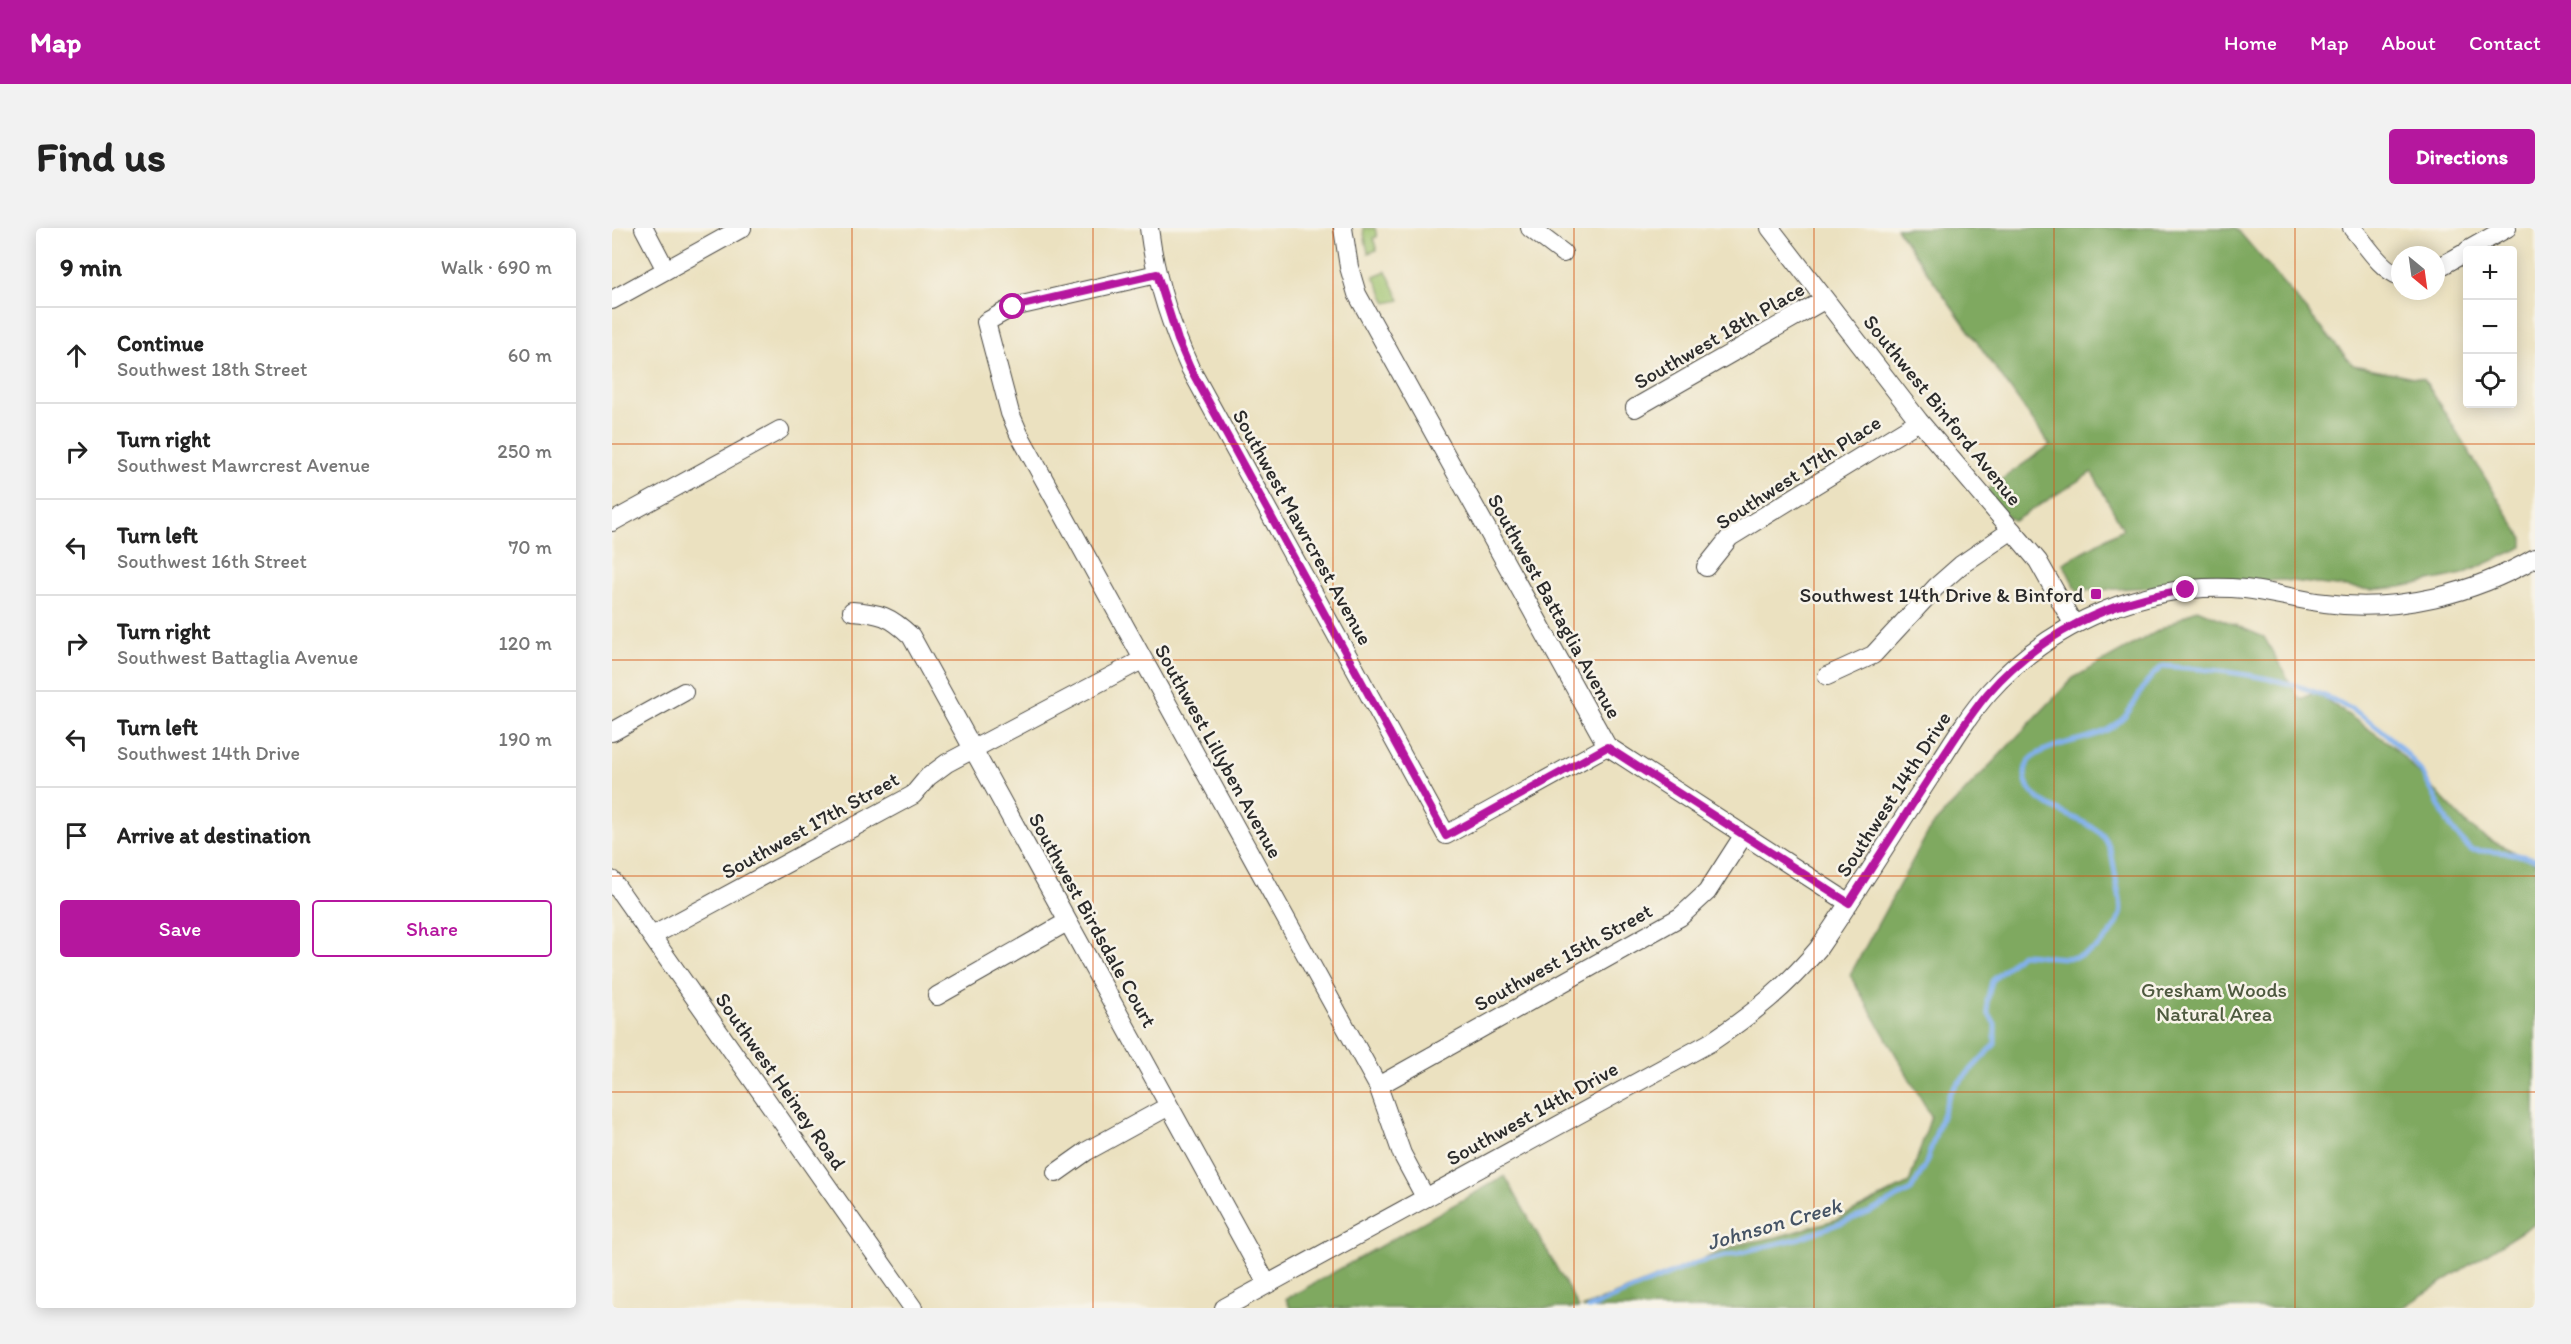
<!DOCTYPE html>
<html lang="en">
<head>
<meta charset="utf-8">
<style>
	body { margin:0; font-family:Itim,sans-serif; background:#f2f2f2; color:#222 }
	.controls { position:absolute; right:18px; top:18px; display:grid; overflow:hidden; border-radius:6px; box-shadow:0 3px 15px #0003 }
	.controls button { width:54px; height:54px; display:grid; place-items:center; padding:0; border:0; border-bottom:2px solid #e0e0e0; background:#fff; color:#222; font:30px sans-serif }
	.compass { position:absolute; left:1779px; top:18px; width:54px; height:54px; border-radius:50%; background:#fff; box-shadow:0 3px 15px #0003; rotate:151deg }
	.stop { position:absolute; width:18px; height:18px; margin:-14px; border:4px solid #b5179e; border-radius:50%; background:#fff }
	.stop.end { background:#b5179e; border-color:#fff; box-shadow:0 2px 6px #0008 }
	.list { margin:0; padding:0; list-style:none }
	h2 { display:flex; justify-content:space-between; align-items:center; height:78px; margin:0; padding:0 24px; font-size:26px }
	h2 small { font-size:20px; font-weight:400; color:#767676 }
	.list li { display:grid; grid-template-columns:39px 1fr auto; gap:18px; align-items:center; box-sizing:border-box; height:96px; padding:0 24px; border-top:2px solid #e0e0e0 }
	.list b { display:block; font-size:22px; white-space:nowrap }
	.list p { margin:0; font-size:20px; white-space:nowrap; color:#767676 }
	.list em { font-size:20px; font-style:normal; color:#767676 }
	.actions { display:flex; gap:12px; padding:18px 24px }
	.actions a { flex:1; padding:14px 0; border:2px solid #b5179e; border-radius:6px; text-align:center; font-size:21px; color:#b5179e }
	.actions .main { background:#b5179e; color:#fff }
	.icon { flex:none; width:33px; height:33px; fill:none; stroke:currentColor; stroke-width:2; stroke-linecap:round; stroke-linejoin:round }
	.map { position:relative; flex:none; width:1923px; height:1080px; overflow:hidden; border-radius:6px }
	header { display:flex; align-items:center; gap:36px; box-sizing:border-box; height:84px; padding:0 30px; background:#b5179e; color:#fff }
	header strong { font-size:28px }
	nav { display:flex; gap:33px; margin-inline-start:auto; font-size:21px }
	.intro { display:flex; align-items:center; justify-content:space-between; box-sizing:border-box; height:144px; padding:0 36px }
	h1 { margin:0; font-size:42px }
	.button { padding:15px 27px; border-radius:6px; background:#b5179e; color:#fff; font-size:21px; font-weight:700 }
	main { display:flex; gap:36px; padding:0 36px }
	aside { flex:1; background:#fff; border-radius:6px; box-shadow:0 3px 15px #0003 }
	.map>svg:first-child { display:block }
	.green { fill:#9fc36e; stroke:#65774c; stroke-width:1.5 }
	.forest { fill:#7fa961; stroke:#556a46; stroke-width:1.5 }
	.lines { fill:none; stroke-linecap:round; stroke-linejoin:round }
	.stream { stroke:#82b1ec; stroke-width:5 }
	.minor-casing { stroke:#484641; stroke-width:20 }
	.minor { stroke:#fff; stroke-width:18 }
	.route { stroke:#b5179e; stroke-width:8 }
	.grid { fill:none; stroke:#d5540f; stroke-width:1.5; stroke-opacity:0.55 }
	.poi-dot { fill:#b5179e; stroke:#f7f3e8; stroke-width:2 }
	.labels { text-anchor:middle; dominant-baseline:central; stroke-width:5; stroke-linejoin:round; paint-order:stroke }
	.street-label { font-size:21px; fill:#2b2b2b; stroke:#f7f3e8 }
	.poi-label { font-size:21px; fill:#2b2b2b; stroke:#f7f3e8; text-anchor:end }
	.park-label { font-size:21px; fill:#4e593f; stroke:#f7f3e8 }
	.water-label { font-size:22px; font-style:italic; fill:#455365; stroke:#f7f3e8 }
</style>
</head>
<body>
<header>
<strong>Map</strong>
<nav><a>Home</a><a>Map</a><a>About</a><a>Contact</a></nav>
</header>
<div class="intro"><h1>Find us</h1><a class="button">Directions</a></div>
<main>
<aside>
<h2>9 min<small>Walk · 690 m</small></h2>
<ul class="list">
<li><svg class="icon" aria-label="ahead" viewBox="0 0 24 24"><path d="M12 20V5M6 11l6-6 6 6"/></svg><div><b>Continue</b><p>Southwest 18th Street</p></div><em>60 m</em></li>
<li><svg class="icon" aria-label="right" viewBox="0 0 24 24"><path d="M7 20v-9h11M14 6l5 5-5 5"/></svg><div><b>Turn right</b><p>Southwest Mawrcrest Avenue</p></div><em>250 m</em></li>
<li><svg class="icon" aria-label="left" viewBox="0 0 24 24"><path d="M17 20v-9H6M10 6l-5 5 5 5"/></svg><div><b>Turn left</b><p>Southwest 16th Street</p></div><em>70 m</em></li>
<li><svg class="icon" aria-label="right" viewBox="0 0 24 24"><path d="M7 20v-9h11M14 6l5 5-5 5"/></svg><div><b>Turn right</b><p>Southwest Battaglia Avenue</p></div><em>120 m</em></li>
<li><svg class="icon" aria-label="left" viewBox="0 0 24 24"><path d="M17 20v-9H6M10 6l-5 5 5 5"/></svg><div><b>Turn left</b><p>Southwest 14th Drive</p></div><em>190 m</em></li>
<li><svg class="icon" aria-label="arrive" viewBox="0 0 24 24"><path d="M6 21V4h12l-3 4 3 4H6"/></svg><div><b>Arrive at destination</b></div></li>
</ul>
<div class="actions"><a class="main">Save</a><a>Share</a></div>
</aside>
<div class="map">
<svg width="1923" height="1080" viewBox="0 0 1923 1080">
	<rect width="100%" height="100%" fill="#f7f3e8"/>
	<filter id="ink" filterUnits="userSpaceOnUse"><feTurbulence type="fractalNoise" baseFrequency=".0167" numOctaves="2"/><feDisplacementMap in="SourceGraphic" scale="12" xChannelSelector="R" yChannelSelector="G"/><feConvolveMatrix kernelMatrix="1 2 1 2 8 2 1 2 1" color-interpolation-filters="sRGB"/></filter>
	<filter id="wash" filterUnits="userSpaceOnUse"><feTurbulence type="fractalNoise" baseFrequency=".008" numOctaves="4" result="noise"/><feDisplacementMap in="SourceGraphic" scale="24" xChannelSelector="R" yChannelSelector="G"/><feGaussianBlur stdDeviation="1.35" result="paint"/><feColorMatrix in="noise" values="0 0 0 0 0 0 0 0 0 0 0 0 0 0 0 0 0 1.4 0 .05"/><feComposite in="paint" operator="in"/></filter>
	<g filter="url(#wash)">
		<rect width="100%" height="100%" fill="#ebe1c0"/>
		<path class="green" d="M751 0H763L765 9 761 10 765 22 756 25Z
			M774 43 788 72 775 75 762 48Z"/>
		<path class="forest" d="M1284 0H1624L1741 137 1812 151 1911 311V319L1851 346 1789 359 1759 362 1671 352 1467 363 1464 361 1451 335 1511 301 1480 244 1402 293 1369 266 1438 217Z
			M1585 381 1652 409 1688 472 1703 464 1781 518 1856 597 1874 610 1923 634V995L1790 1080H970L1128 1016 1165 1009 1226 991 1297 955 1319 888 1238 747 1319 599 1461 450Z
			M893 948 967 1080H678L674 1071Z"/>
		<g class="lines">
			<path class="stream" d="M977 1080 1084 1035 1188 1010 1256 985 1299 962 1313 938 1338 864 1383 816V796L1376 785 1375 773 1380 753 1409 726C1427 726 1447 732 1464 729 1483 725 1504 705 1508 687 1511 676 1505 661 1504 651 1501 635 1500 615 1487 604 1471 588 1404 577 1414 539 1420 517 1474 513 1491 504 1527 488 1522 459 1551 438 1650 445 1738 455 1805 538 1820 557 1827 582 1841 602 1846 609 1853 616 1859 622L1897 625 1923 631"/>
		</g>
	</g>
	<g filter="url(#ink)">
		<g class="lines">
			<defs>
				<path id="minor" d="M32 0 54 42
					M537 0C543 49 558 96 578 140L834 607 995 518
					M731 0 737 39 745 66 995 518 1237 675
					M918 0 951 25
					M1158 0 1307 193 1426 333 1462 397
					M1740 0C1754 16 1768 41 1788 48
					M1856 22 1895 0
					M1824 41 1856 23
					M545 46 401 79 374 94 398 185 407 206 766 858 790 926 813 969
					M0 72 130 0
					M1023 180 1212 72
					M0 294 168 202
					M1094 339 1118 309 1307 193
					M240 383C268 385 278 388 299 408L655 1056
					M1215 448 1261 427 1324 359 1349 337 1400 302
					M0 504 72 464
					M0 652 301 1080
					M40 708 301 567 316 549 335 535 530 432
					M325 768 455 694
					M766 858 1068 689 1095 664 1131 608
					M444 945 475 923 557 878
					M612 1080 1099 814C1142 785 1173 760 1206 721 1246 663 1282 604 1320 546 1338 518 1355 489 1377 464 1440 393 1538 352 1633 361 1660 364 1686 372 1713 375 1785 385 1861 366 1923 330"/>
			</defs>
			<use href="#minor" class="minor-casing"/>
			<use href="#minor" class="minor"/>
		</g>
	</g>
	<g class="lines" filter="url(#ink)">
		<path class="route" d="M401 79 545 46 566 112 578 140 834 608 995 519 1237 675C1265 631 1293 588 1321 544 1339 517 1355 490 1376 465 1427 406 1498 372 1574 362"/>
	</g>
	<path class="grid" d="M240 0V1080M481 0V1080M721 0V1080M962 0V1080M1202 0V1080M1442 0V1080M1683 0V1080M0 216H1923M0 432H1923M0 648H1923M0 864H1923"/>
	<rect class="poi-dot" x="1478" y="360" width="12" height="12" rx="3"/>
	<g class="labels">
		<g class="street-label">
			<text transform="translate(1107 107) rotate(-30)">Southwest 18th Place</text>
			<text transform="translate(1331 182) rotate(51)">Southwest Binford Avenue</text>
			<text transform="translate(1186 244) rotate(-33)">Southwest 17th Place</text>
			<text transform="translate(691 299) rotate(61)">Southwest Mawrcrest Avenue</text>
			<text transform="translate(943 378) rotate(61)">Southwest Battaglia Avenue</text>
			<text transform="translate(607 523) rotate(61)">Southwest Lillyben Avenue</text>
			<text transform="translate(1281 566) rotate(-57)">Southwest 14th Drive</text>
			<text transform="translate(198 597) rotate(-29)">Southwest 17th Street</text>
			<text transform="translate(481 692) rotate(61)">Southwest Birdsdale Court</text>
			<text transform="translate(951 729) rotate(-29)">Southwest 15th Street</text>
			<text transform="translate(169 853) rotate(55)">Southwest Heiney Road</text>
			<text transform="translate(920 885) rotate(-29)">Southwest 14th Drive</text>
		</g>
		<g class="poi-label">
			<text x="1472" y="366">Southwest 14th Drive &amp; Binford</text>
		</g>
		<g class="park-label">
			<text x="1602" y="761">Gresham Woods<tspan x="1602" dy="24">Natural Area</tspan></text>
		</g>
		<g class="water-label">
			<text transform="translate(1162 996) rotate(-16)">Johnson Creek</text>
		</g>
	</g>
</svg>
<div class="controls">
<button>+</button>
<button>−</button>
<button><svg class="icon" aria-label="locate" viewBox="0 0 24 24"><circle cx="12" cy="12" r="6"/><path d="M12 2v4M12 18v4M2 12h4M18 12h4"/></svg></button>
</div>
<svg class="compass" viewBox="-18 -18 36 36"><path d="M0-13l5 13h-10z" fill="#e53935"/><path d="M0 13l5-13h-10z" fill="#767676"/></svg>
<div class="stop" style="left:401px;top:79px"></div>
<div class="stop end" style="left:1574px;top:362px"></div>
</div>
</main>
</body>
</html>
